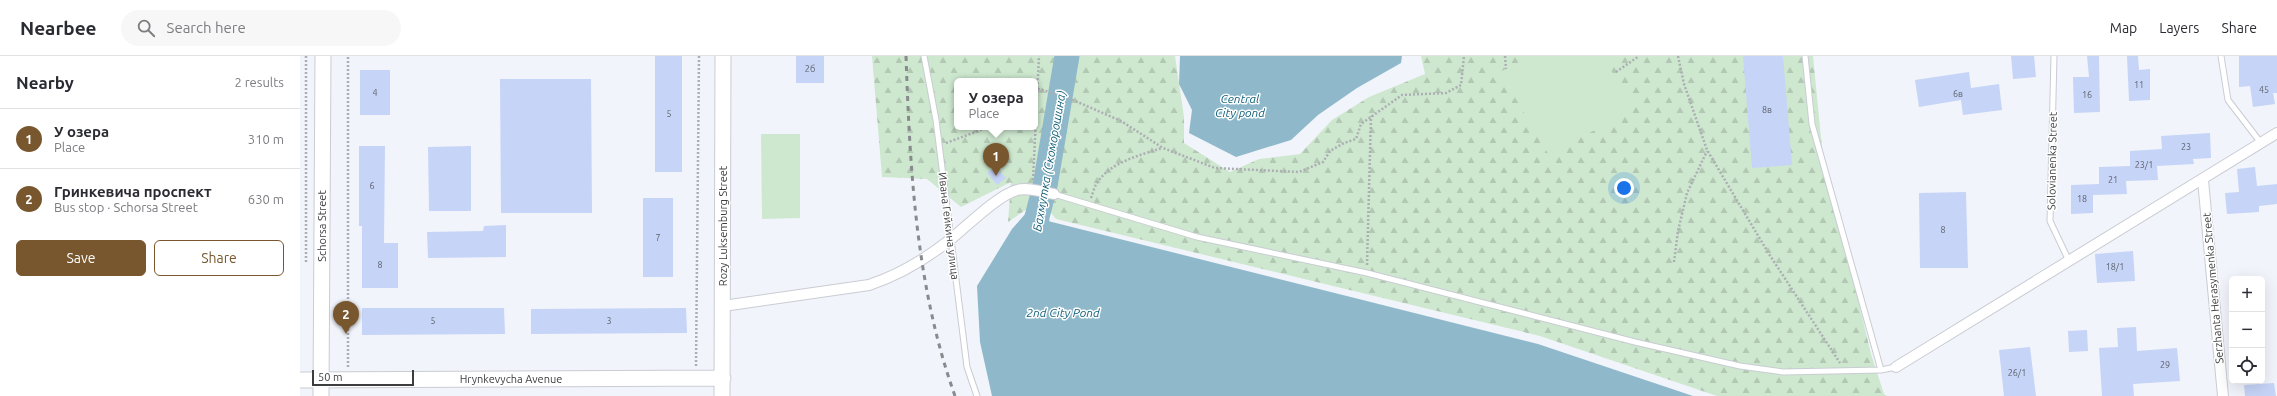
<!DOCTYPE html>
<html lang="en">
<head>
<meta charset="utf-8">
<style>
	body { margin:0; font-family:Ubuntu,sans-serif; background:#f7f7f7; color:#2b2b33 }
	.controls { position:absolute; right:12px; bottom:12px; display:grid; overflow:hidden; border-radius:6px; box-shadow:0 4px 16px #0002 }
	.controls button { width:36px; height:36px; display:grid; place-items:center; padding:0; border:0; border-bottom:1px solid #e1e1e2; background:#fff; color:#2b2b33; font:20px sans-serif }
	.scale { position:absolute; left:12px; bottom:10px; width:102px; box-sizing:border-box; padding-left:4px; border:2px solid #3c3d3f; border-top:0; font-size:11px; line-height:14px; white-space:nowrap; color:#3c3d3f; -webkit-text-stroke:3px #fff; paint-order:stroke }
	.you { position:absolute; left:1324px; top:132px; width:14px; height:14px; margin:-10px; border:3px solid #fff; border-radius:50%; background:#1a73e8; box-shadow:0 0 0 6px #1a73e833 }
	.badge { display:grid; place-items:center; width:26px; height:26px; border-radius:50%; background:#78572e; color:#fff; font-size:13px; font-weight:700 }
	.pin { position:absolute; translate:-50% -33px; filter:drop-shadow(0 1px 2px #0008) }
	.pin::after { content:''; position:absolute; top:21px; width:14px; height:12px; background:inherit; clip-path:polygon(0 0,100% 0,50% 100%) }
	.popup { position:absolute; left:654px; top:22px; width:84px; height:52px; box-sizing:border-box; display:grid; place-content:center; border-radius:6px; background:#fff; filter:drop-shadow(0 1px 3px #0005); font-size:13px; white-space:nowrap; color:#7c7c81 }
	.popup b { font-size:15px; color:#2b2b33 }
	.popup::after { content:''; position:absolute; left:50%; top:100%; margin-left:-8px; border:8px solid transparent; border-top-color:#fff }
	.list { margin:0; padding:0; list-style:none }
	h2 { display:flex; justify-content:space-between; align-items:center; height:52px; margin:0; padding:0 16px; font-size:17px }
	h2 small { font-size:13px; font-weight:400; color:#7c7c81 }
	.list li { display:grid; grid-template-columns:26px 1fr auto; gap:12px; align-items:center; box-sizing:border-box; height:60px; padding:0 16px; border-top:1px solid #e1e1e2 }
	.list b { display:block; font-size:15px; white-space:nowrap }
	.list p { margin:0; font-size:13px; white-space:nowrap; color:#7c7c81 }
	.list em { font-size:13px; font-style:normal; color:#7c7c81 }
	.actions { display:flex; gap:8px; padding:12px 16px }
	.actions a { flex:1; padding:9px 0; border:1px solid #78572e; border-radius:6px; text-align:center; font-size:14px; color:#78572e }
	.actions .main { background:#78572e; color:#fff }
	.icon { flex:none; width:22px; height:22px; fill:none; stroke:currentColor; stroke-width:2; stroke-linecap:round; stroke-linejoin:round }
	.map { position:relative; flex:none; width:1977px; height:340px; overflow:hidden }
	header { display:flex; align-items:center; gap:24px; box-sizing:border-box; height:56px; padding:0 20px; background:#fff; border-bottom:1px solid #e1e1e2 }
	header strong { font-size:19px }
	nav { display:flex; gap:22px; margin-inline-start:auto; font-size:14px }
	.search { width:280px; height:36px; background:#f7f7f7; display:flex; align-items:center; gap:10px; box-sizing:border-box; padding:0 14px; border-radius:22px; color:#7c7c81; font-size:15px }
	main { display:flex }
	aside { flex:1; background:#fff }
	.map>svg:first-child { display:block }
	.forest { fill:url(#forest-firs); fill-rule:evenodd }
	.garden { fill:#cee8cf }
	.water { fill:#8fb9ca }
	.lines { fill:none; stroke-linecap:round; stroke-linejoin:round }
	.river { stroke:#8fb9ca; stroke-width:25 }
	.building { fill:#c6d4f7 }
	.lane-casing { stroke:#c9ccd3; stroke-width:7 }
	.street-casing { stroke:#c9ccd3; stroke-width:12 }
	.secondary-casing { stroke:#c9ccd3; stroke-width:17 }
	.path { stroke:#acaeb3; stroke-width:2.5; stroke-dasharray:2 2; stroke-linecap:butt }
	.lane { stroke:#fff; stroke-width:5 }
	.street { stroke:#fff; stroke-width:10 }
	.secondary { stroke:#fff; stroke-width:15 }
	.rail { stroke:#888a8e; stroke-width:3; stroke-dasharray:5 5; stroke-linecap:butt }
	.labels { text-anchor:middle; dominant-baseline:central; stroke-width:3; stroke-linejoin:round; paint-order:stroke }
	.number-label { font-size:9px; fill:#5e636d }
	.street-label { font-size:11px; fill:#3c3d3f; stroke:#fff }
	.water-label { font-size:12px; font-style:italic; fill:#14617a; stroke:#fff }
</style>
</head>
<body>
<header>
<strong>Nearbee</strong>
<div class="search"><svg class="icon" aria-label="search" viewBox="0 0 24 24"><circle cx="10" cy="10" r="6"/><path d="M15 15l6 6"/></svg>Search here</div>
<nav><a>Map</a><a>Layers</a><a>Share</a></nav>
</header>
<main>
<aside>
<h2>Nearby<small>2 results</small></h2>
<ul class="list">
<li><span class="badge">1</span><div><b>У озера</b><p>Place</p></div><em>310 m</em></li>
<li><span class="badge">2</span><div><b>Гринкевича проспект</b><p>Bus stop · Schorsa Street</p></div><em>630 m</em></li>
</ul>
<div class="actions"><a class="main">Save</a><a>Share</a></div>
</aside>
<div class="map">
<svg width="1977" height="340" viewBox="0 0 1977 340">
	<defs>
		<pattern id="forest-firs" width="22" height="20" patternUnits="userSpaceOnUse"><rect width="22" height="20" fill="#cee8cf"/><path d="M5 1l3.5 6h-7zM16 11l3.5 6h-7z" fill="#b2c8b3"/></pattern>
	</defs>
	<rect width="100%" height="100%" fill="#f1f4fb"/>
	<path class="forest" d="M572 0H875L884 61V87L930 116 959 103 1000 98 1032 64 1069 41 1125 18 1121 0H1513L1522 92 1571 298 1584 338 1587 340H1417L1240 280 756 163 740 144 708 166 711 126 661 151 627 123 582 121ZM657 25H735V71H657Z"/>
	<path class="garden" d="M1230 0H1303L1333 53 1249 99 1200 16Z
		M461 78H500V162L462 163Z"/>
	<path class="water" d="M880 0H1102L1101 7 1057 32 1018 59 991 84 936 101 889 77 892 54 879 28Z
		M741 147 748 165 1238 288 1393 340H692L680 286 677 230 712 173 734 148Z"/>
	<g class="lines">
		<path class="river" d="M736 181 737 161 745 130 767 0"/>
	</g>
	<path class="building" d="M355 0H382V116H355Z
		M496 0H524V27H496Z
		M1443 0H1483L1492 109 1452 112Z
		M1711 0H1734L1736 21 1713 23Z
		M1787 0H1799L1800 56 1774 57 1773 21H1789Z
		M1827 0H1838L1839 14 1850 13V44L1829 45Z
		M1939 0H1977V37H1973L1975 48 1953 51 1950 30 1939 31Z
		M60 14H90V59H60Z
		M1669 16 1671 32 1699 28 1702 54 1663 59 1661 44 1619 51 1615 24Z
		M200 23H291L292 157H201Z
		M1910 77 1911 102 1893 103 1894 108 1857 110 1858 124 1826 125 1827 138 1793 139V157L1771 158V129L1799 128V111L1830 110V95L1862 93 1861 80Z
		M59 90H85L84 187H98V232H62V170H59Z
		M171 90V155H129L128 91Z
		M695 110 706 122 697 129 687 117Z
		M1955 111 1957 130 1977 128V148L1959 150V156L1927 158 1925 137 1939 136 1937 113Z
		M1666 136 1668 212H1620L1619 137Z
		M343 142H373V221H343Z
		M206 169V201L128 202 127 176 183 175 184 170Z
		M1833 195 1835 225 1797 227 1795 198Z
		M62 252H204L205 278 62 279Z
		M386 252 387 277 231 278V253Z
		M1836 271 1837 295 1877 292 1880 325 1833 328 1834 340H1802L1799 292 1818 291 1817 272Z
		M1787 274 1788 295 1769 296 1768 275Z
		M1730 291 1736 340H1704L1699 294Z
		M1974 327 1976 340H1945L1944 329Z"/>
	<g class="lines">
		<defs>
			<path id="lane" d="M624 0 636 64 667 311 677 340
				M1505 0 1512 68 1581 314
				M1754 0 1750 165 1769 205
				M1921 0 1928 44 1961 87
				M754 138 897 181 1067 217 1335 286 1440 310 1483 316 1581 314 1596 311"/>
			<path id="street" d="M1903 124 1923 340
				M423 250 569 229C599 219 626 203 651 183 667 170 698 139 717 134 728 131 743 136 754 138
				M1596 311 1977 77"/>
			<path id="secondary" d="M0 324 423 322
				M21 340 23 0
				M422 340 423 0"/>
		</defs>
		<use href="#lane" class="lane-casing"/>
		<use href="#street" class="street-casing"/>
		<use href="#secondary" class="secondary-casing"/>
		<path class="path" d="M6 0V206
			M1205 0 1206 13
			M1378 0 1384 28 1407 94 1469 198 1540 307
			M1316 16 1339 0
			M735 36 738 33 764 40 821 65 863 92 915 112 999 116 1023 106 1030 95 1044 87 1056 83 1061 68 1102 39 1146 37 1161 29 1164 0
			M646 87 689 71
			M733 124 739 0
			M791 142C793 137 794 131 797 127 810 106 841 99 862 92
			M1374 206 1378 175 1387 137 1407 95
			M1067 209 1071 60
			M396 310 399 0
			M48 311V0"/>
		<use href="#lane" class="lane"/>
		<use href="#street" class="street"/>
		<use href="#secondary" class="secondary"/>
		<path class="rail" d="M606 0C610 115 616 231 655 340"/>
	</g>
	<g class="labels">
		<g class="number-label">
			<text x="510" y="13">2б</text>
			<text x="1839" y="29">11</text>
			<text x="1964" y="34">45</text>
			<text x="75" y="37">4</text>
			<text x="1658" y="38">6в</text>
			<text x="1787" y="39">16</text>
			<text x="1467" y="54">8в</text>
			<text x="369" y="58">5</text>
			<text x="1886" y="91">23</text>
			<text x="1844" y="109">23/1</text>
			<text x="1813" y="124">21</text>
			<text x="72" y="130">6</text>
			<text x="1782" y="143">18</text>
			<text x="1643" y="174">8</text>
			<text x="358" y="182">7</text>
			<text x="80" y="209">8</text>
			<text x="1815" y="211">18/1</text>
			<text x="133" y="265">5</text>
			<text x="309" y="265">3</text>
			<text x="1865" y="309">29</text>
			<text x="1717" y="317">26/1</text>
		</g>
		<g class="street-label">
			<text transform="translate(1752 105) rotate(-89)">Solovianenka Street</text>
			<text transform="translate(22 170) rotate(-90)">Schorsa Street</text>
			<text transform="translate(423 170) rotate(-90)">Rozy Luksemburg Street</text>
			<text transform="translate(649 170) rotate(83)">Ивана Гейкина улица</text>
			<text transform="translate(1913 232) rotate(-95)">Serzhanta Herasymenka Street</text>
			<text x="211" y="323">Hrynkevycha Avenue</text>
		</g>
		<g class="water-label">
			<text x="940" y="42">Central<tspan x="940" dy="14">City pond</tspan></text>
			<text transform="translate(749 105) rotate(-80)">Бахмутка (Скоморошина)</text>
			<text x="763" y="256">2nd City Pond</text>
		</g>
	</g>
</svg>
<div class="controls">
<button>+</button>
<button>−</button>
<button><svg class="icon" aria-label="locate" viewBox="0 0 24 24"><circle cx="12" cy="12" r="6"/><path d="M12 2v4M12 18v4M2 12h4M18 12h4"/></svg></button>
</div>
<div class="scale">50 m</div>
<div class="you"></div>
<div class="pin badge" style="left:696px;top:120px">1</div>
<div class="popup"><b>У озера</b>Place</div>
<div class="pin badge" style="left:46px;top:278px">2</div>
</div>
</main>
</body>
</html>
